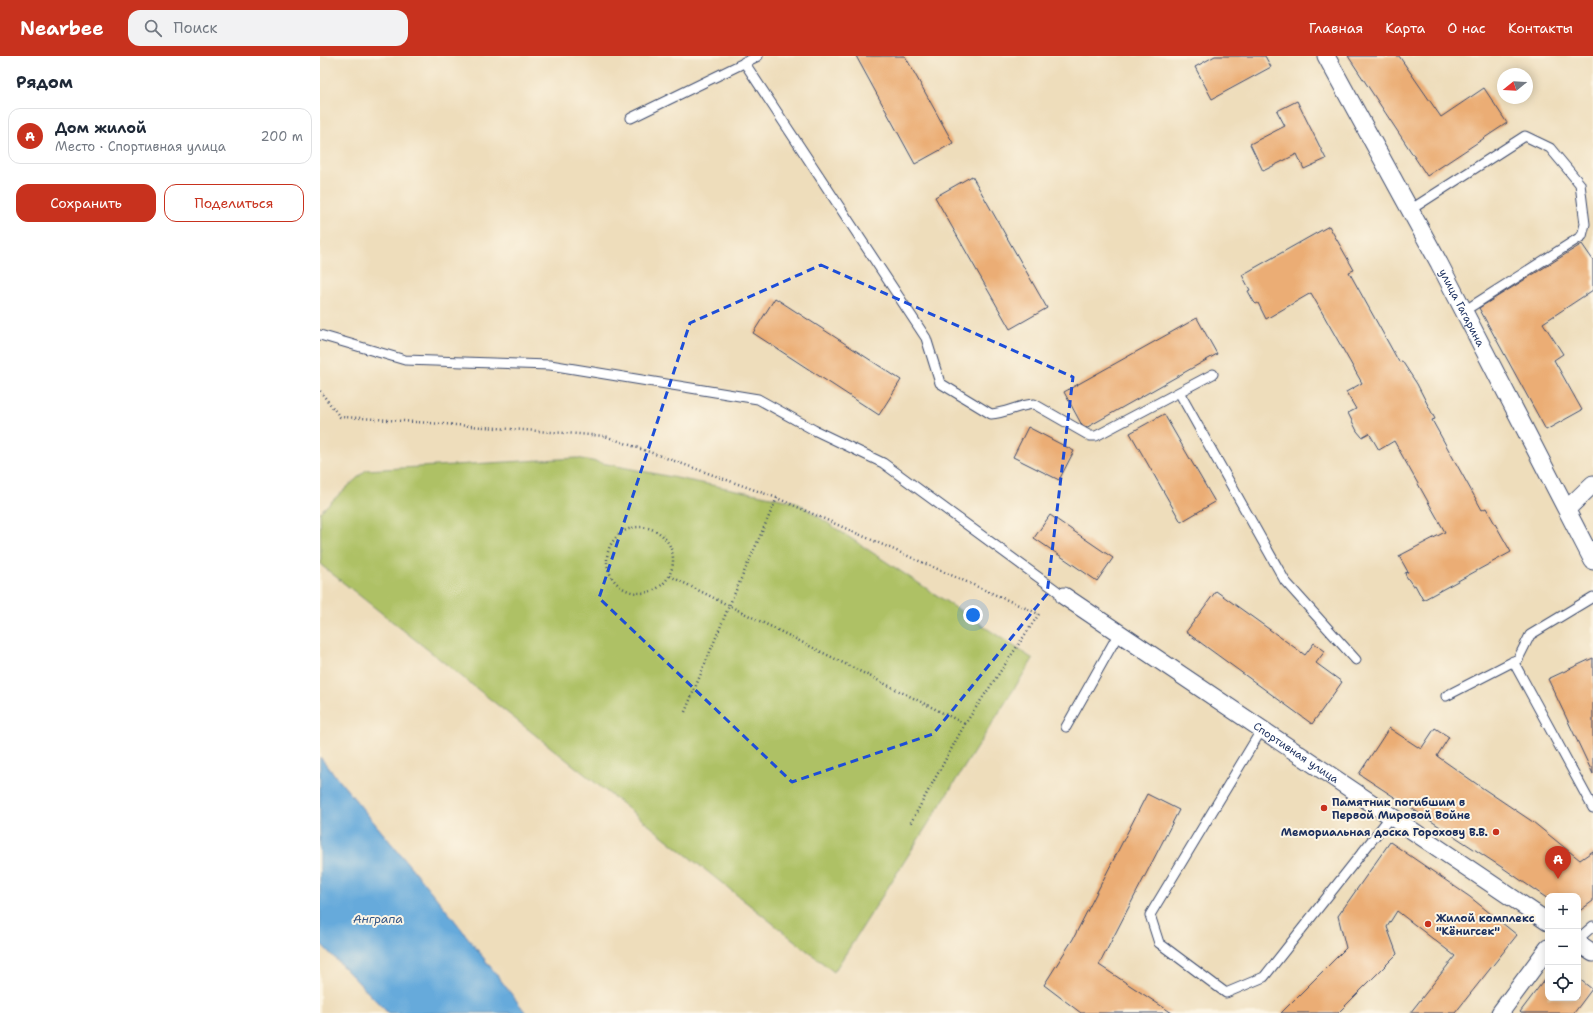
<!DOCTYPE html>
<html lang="ru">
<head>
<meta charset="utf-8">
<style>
	body { margin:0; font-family:"Shantell Sans",sans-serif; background:#f2f2f3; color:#1f2937 }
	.controls { position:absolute; right:12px; bottom:12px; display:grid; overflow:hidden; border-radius:8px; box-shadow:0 2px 10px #0003 }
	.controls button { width:36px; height:36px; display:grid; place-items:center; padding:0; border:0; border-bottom:1px solid #e0e1e3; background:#fff; color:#1f2937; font:20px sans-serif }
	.compass { position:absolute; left:1177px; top:12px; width:36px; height:36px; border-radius:50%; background:#fff; box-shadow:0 2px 10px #0003; rotate:252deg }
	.you { position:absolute; left:653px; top:559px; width:14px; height:14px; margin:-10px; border:3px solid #fff; border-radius:50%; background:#1a73e8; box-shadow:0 0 0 6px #1a73e833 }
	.badge { display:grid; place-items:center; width:26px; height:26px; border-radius:50%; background:#c8321e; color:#fff; font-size:13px; font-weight:700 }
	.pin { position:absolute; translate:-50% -33px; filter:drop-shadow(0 1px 2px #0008) }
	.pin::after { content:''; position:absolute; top:21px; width:14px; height:12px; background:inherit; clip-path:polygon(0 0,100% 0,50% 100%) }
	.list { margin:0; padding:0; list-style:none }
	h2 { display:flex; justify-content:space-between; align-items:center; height:52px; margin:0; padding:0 16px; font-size:17px }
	h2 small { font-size:13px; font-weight:400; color:#747a83 }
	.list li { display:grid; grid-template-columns:26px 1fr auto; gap:12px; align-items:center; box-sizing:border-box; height:56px; margin:0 8px 8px; padding:0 8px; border:1px solid #e0e1e3; border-radius:12px }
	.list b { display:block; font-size:15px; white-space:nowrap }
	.list p { margin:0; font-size:13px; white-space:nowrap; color:#747a83 }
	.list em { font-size:13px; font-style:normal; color:#747a83 }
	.actions { display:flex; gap:8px; padding:12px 16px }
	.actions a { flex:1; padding:9px 0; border:1px solid #c8321e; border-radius:12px; text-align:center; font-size:14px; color:#c8321e }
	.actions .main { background:#c8321e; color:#fff }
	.icon { flex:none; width:22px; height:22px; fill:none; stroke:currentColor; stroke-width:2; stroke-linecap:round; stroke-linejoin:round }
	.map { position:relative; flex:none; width:1273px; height:957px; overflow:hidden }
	header { display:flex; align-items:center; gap:24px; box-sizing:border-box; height:56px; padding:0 20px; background:#c8321e; color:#fff }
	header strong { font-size:19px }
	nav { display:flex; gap:22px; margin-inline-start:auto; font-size:14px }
	.search { width:280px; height:36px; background:#f2f2f3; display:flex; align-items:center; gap:10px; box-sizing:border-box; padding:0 14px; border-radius:12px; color:#747a83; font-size:15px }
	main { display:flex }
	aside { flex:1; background:#fff }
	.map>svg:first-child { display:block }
	.green { fill:#aec165; stroke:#647862 }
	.water { fill:#66aadb; stroke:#406c9c }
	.building { fill:#ebad74 }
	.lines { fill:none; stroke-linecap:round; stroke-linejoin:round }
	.service-casing { stroke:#3b496c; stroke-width:11 }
	.minor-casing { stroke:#3b496c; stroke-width:19 }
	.path { stroke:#3b496c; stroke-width:2.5; stroke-dasharray:1 3; stroke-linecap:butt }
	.service { stroke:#fff; stroke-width:9 }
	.minor { stroke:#fff; stroke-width:17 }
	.marked { fill:none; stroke:#1d4ed8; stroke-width:3; stroke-dasharray:8 5; stroke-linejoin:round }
	.poi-dot { fill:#c8321e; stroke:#fcf5e5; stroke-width:1.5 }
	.labels { text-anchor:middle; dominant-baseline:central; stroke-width:4; stroke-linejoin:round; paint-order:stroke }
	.street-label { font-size:11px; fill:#1b2f5e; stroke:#fcf5e5 }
	.poi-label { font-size:11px; font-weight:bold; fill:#1b2f5e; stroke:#fcf5e5; text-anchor:start }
	.water-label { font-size:12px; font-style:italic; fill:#325484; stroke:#fcf5e5 }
</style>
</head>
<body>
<header>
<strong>Nearbee</strong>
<div class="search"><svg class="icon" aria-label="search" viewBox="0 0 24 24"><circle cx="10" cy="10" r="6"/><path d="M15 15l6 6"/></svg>Поиск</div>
<nav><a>Главная</a><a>Карта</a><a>О нас</a><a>Контакты</a></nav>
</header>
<main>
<aside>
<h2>Рядом<small></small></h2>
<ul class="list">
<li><span class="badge">A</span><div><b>Дом жилой</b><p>Место · Спортивная улица</p></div><em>200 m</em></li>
</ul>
<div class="actions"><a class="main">Сохранить</a><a>Поделиться</a></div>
</aside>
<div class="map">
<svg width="1273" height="957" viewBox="0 0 1273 957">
	<rect width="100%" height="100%" fill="#fcf5e5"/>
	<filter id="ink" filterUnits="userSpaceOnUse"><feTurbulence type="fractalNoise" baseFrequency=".025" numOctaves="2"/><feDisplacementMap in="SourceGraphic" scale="8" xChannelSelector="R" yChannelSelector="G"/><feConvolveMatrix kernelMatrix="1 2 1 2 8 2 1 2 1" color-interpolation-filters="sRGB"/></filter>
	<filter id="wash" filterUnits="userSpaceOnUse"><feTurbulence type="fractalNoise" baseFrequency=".012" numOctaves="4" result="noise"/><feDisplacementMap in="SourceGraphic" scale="16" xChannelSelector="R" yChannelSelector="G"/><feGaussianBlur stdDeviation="0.9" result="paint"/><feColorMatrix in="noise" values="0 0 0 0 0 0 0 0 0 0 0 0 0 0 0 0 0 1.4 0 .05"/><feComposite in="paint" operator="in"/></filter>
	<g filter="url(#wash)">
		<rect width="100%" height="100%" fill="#edb"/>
		<path class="green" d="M257 402 476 446 713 603 514 916 1 509 0 456 46 414Z"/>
		<path class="water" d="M0 701 132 861 206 957H68L0 887Z"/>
		<g id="blocks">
			<path class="building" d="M536 0H585L633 87 595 108Z
				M895 0H945L951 11 892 43 875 11Z
				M1028 0H1079L1121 61 1164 32 1187 67 1107 120Z
				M977 45 1006 103 984 113 977 98 943 115 930 88 965 70 957 55Z
				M652 120 727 252 690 273 615 141Z
				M1009 170 1034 214 1029 216 1079 306 1082 305 1097 328 1115 363 1112 364 1162 454 1166 452 1191 496 1103 544 1095 529 1093 530 1086 520 1085 517 1088 516 1079 500 1125 476 1074 385 1059 394 1049 377 1042 381 1037 375 1028 357 1036 353 1026 336 1042 327 991 237 946 263 938 247 936 248 934 246 928 235 930 234 922 219Z
				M1262 188 1273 204V234L1223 267 1243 298 1234 304 1262 354 1226 374 1159 252Z
				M455 242 581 324 559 359 433 277Z
				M877 262 897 298 764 373 744 336Z
				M844 358 895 446 861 466 810 377Z
				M708 371 754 395 739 424 693 401Z
				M730 459 793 502 777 525 714 482Z
				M896 535 985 599 994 587 1005 595 996 607 1022 626 992 668 866 576Z
				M1273 602V718L1228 623Z
				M1069 672 1101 693 1115 672 1129 681 1117 700 1161 731 1213 766 1260 804 1273 795V845L1258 856V840H1228V843L1183 812 1039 718Z
				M827 738 859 754 779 909 852 957H761L724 929 753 883Z
				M1070 786 1150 841 1197 879 1135 957H1090L1135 900 1077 855 1067 871 1077 898 1018 957H961L1026 892 1018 860Z
				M1228 919V942H1258V922L1272 933 1254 957H1201L1200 956Z"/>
		</g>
	</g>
	<g filter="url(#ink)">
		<use href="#blocks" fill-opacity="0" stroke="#3b496c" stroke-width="1"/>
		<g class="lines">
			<defs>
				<path id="service" d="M424 6 606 282 620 327 671 358C686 357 699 349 714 348L770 380H776L893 318
					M311 62 438 0
					M1090 154 1205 80 1230 92 1260 128 1265 168 1262 180 1144 255
					M0 279 85 304 230 309 438 343 494 374 563 407 744 540
					M859 336 965 525 1036 604
					M1193 605 1273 752
					M1126 640 1198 603 1210 579 1273 541
					M746 671 799 577
					M942 673 830 859 839 887 906 937 944 921 1071 760
					M1258 883 1273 870"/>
				<g id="minor">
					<path id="s1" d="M1006 0 1119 207 1273 505"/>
					<path d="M1247 453 1273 428"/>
					<path id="s2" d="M744 540 1228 866"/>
					<path d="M1258 887 1273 897"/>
					<path d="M1180 957 1228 892"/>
				</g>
			</defs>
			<use href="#service" class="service-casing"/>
			<use href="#minor" class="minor-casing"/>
			<path class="path" d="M0 335 20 361 42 362 285 380 457 442 719 558 645 668 590 768
				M287 504a33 33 0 1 1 66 0a33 33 0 1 1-66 0Z
				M350 520 645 668
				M365 656 409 550 457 442"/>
			<use href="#service" class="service"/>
			<use href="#minor" class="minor"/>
		</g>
	</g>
	<path class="marked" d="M501 209 753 321 727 538 613 678 472 726 279 542 370 267Z"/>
	<g class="poi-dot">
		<circle cx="1004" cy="752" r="4"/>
		<circle cx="1176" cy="776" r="4"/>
		<circle cx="1108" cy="868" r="4"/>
	</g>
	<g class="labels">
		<g class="street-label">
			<text stroke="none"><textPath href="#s1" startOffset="286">улица Гагарина</textPath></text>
			<text stroke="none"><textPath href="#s2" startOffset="280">Спортивная улица</textPath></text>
		</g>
		<g class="poi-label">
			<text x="1012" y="746">Памятник погибшим в<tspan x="1012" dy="13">Первой Мировой Войне</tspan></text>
			<text x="1168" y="776" text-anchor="end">Мемориальная доска Горохову В.В.</text>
			<text x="1116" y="862">Жилой комплекс<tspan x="1116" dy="13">"Кёнигсек"</tspan></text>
		</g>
		<g class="water-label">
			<text x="58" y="863">Анграпа</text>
		</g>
	</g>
</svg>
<div class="controls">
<button>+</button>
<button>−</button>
<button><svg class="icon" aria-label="locate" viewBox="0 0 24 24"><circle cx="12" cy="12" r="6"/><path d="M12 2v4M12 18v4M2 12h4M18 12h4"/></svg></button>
</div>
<svg class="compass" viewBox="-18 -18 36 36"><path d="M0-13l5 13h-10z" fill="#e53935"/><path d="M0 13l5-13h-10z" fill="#747a83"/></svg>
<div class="you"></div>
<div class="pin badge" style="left:1238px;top:823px">A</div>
</div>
</main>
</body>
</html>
